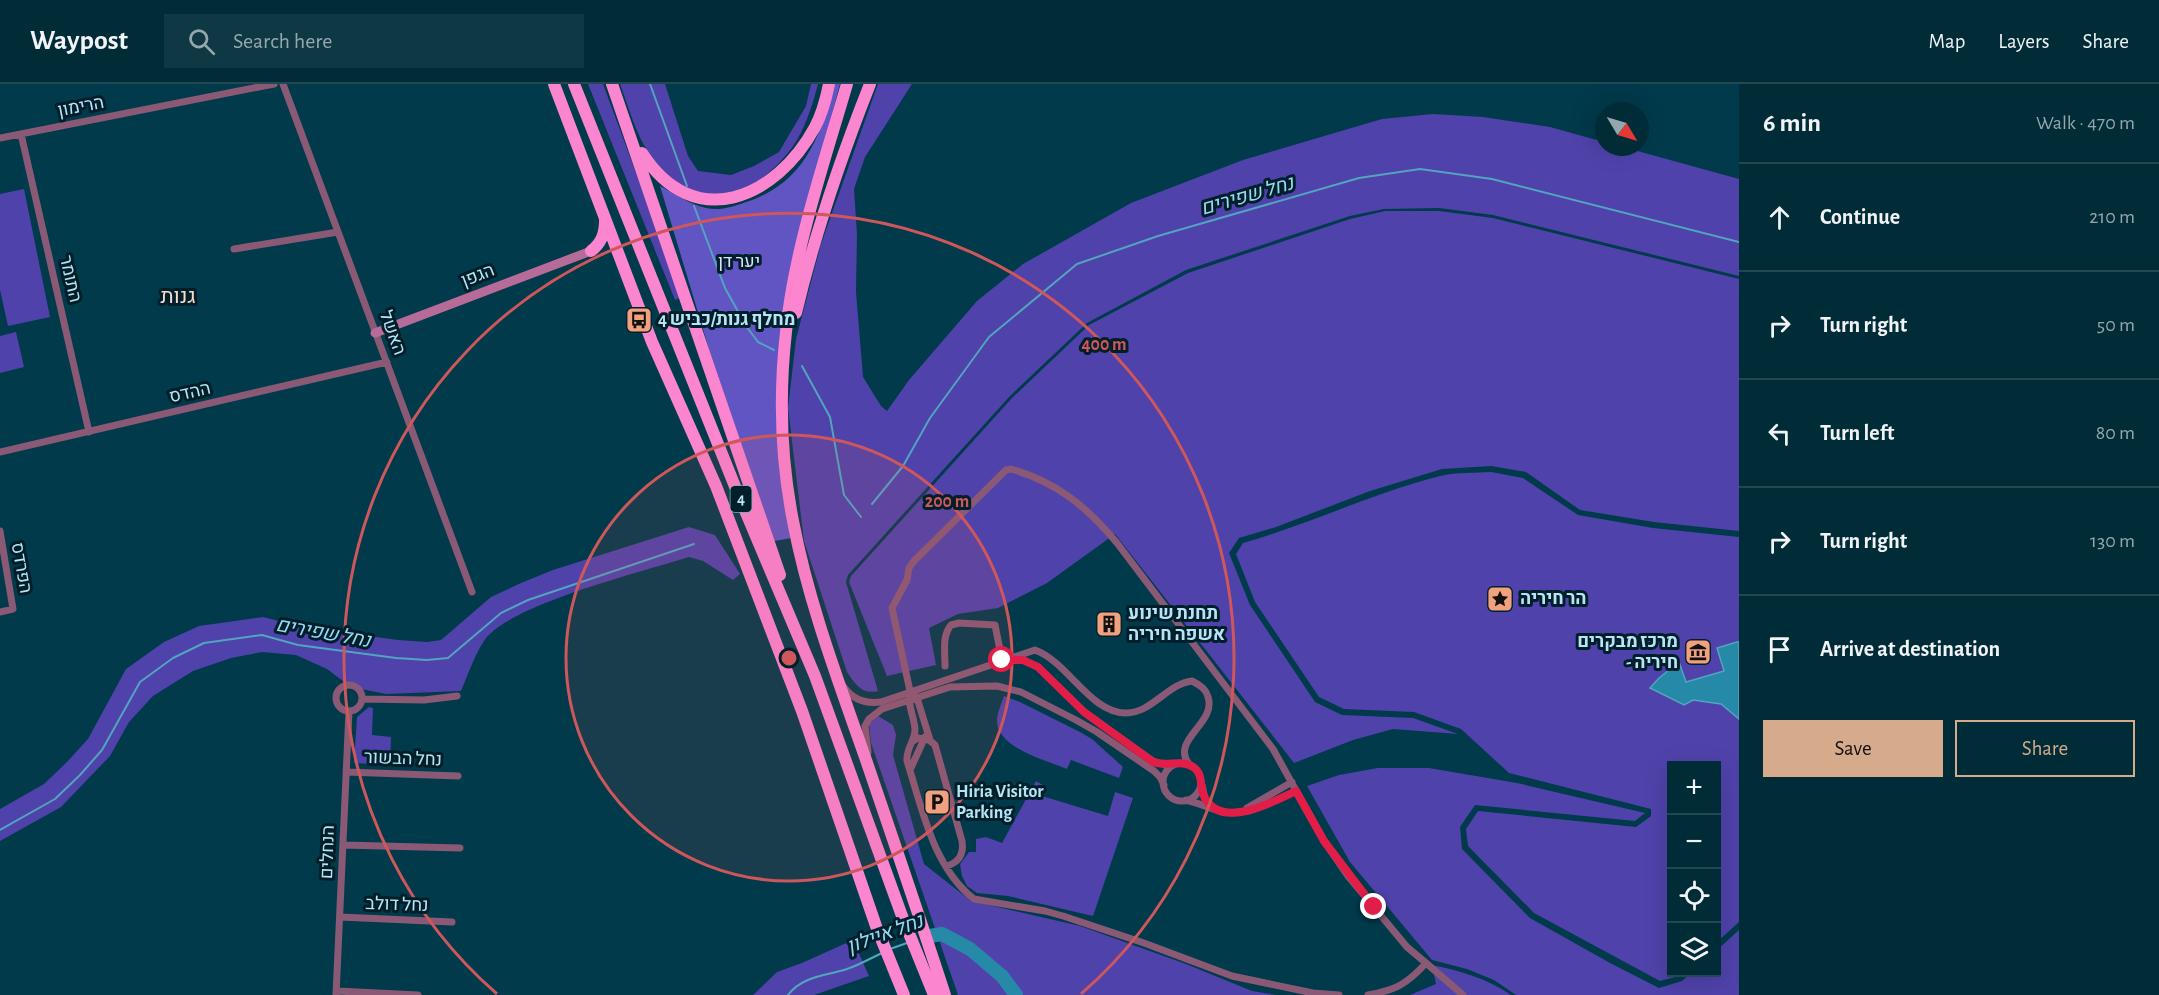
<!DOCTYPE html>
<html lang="en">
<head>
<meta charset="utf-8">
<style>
	body { margin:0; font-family:"Alegreya Sans",Heebo,sans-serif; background:#0e3843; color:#f1f3f6 }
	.controls { position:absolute; right:18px; bottom:18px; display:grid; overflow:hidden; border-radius:0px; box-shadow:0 6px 24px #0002 }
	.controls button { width:54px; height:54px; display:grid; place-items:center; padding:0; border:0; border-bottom:2px solid #224853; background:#002c38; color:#f1f3f6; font:30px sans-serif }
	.compass { position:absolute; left:1595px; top:18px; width:54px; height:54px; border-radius:50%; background:#002c38; box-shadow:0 6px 24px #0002; rotate:128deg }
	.stop { position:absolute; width:18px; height:18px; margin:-14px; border:4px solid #e11d48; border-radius:50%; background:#fff }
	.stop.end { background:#e11d48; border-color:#fff; box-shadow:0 2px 6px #0008 }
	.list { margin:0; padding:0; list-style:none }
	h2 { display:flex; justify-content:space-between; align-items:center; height:78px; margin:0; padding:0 24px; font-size:26px }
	h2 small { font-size:20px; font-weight:400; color:#95a7ae }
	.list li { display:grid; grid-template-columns:39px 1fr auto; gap:18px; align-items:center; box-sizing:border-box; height:108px; padding:0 24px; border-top:2px solid #224853 }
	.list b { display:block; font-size:22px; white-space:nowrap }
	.list em { font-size:20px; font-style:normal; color:#95a7ae }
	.actions { display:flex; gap:12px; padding:18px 24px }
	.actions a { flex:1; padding:14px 0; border:2px solid #d6ab8b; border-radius:0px; text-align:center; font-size:21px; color:#d6ab8b }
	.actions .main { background:#d6ab8b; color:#111 }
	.icon { flex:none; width:33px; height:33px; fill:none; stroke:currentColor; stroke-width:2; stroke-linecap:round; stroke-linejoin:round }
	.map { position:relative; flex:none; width:1739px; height:911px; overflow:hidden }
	header { display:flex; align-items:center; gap:36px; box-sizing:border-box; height:84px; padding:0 30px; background:#002c38; border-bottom:2px solid #224853 }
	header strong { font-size:28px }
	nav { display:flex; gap:33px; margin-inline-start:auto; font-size:21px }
	.search { width:420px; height:54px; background:#0e3843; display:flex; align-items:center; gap:15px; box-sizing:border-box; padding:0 21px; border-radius:0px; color:#95a7ae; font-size:22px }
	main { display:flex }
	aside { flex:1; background:#002c38 }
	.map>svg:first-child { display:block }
	.green { fill:#4f42aa }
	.forest { fill:#6155c3 }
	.water { fill:#2689a8; stroke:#52a4bf; stroke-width:1.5 }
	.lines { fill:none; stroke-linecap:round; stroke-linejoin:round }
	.stream { stroke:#52a4bf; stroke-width:2 }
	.river { stroke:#2689a8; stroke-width:14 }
	.street { stroke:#895975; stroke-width:7 }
	.secondary { stroke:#b76b99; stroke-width:9 }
	.highway { stroke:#fb85ce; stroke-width:12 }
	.route { stroke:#e11d48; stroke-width:8 }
	.ring { fill:none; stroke:#ce575b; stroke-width:3 }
	.labels { text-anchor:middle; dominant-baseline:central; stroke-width:6; stroke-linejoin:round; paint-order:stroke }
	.shield { fill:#011f2a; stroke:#80a8b7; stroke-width:1.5 }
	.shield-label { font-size:16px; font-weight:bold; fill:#b7e3f4 }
	.street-label { font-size:18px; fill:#b7e3f4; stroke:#011f2a }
	.park-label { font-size:18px; fill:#dddefb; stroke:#011f2a }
	.poi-label { font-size:18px; font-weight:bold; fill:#b7e3f4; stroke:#011f2a; text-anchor:start }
	.water-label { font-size:20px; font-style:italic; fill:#94d8f2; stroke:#011f2a }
	.quarter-label { font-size:21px; fill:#f9d9cb; stroke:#011f2a }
	.centre { fill:#ce575b; stroke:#011f2a; stroke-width:3 }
	.ring-label { font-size:18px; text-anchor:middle; font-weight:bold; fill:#ce575b; stroke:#011f2a; stroke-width:6; stroke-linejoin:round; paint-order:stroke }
</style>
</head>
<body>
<header>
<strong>Waypost</strong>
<div class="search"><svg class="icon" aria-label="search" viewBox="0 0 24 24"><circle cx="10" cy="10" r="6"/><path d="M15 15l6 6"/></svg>Search here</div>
<nav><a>Map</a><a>Layers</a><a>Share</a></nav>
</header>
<main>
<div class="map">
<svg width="1739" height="911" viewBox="0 0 1739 911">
	<rect width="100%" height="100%" fill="#003a4b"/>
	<path class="green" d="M588 0H603L682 213 675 216Z
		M620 0H665L688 72 698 87 731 91 754 82 779 68 806 22 811 0H818C813 19 807 39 797 56 787 73 768 91 752 102 742 108 709 112 697 109 682 104 667 92 657 80 638 58 630 27 620 0Z
		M878 0H912L865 73 854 105 857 150 856 208 863 293 881 322 887 327 909 296 977 217 1023 180 1131 119 1243 76 1382 35 1433 30 1483 33 1550 43 1604 58V63H1623L1739 95V192L1493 131 1439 124 1384 125 1350 132 1186 186 1087 239 1010 312 848 491 846 498 878 607C862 611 855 600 847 588L804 457 788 324 796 255 821 160Z
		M24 105 50 233 8 242 0 206V110Z
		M1385 127H1439L1493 134 1739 195V447L1654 438 1580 426 1526 388 1491 382 1442 385 1370 407 1276 443 1239 454 1229 469 1250 521 1315 618 1342 631 1413 634 1458 650 1393 645 1353 656 1294 679 1115 450 1047 499 998 524 958 530 929 544 936 581 887 592 849 498 851 492 1012 314 1089 241 1188 189 1350 135Z
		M16 248 24 283 0 289V252Z
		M1491 388 1523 394 1578 431 1653 444 1739 453V838L1717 858 1716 682H1672V888L1682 889 1679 892 1660 897 1534 829 1468 762 1466 745 1478 727 1636 743 1651 732V725L1509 689 1461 645 1414 628 1344 625 1319 613 1255 518 1236 470 1243 459C1310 440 1373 409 1440 392 1456 388 1475 389 1491 388Z
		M689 443 715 451 740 490 733 496 703 477 689 473C645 487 507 521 484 557 474 572 468 591 461 607L386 610 361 605 343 597 327 585 296 571 262 568 231 574 193 587 153 612 129 638 110 672 61 723 0 757V725L44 700 66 679 88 655 126 585 164 558 199 542 263 533 302 543 398 556 427 558 441 556 491 513 521 499 553 486Z
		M1004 612 1020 618 1080 648 1092 655 1123 683 1119 694 1071 676 1067 685C1046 676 996 664 997 636 997 628 1002 619 1004 612Z
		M369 623 373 624 372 651 391 653 390 681 354 679 357 633Z
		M878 632 893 641 896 651 893 671 924 780 971 817 1080 842 1186 880 1252 907 1276 911H958L871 659 869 640Z
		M1378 684H1429L1517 699 1645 729 1635 737 1475 721 1460 743 1462 765 1530 834 1610 879 1659 904 1682 897 1691 889 1716 888 1717 866 1739 846V911H1516L1494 896 1467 885 1432 876 1350 778 1307 702 1339 691Z
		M1036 697 1046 703 1042 712 1108 732 1115 708 1133 714 1093 832 1008 812 977 809 967 802 962 792 960 780 969 768H976V755L986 753 1002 759Z
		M853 856 869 892 814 911H753L777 888 802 879Z
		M1432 881C1461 887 1486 894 1511 911H1410L1436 900Z"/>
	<path class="forest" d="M834 0H840L814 96 780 287 792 454 774 457 709 265 660 102C675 110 689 120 706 124 720 127 732 123 746 118 803 100 821 53 834 0Z"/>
	<path class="water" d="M1737 558H1739V635L1721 620 1693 616 1684 621 1650 604 1659 594 1679 578 1686 598 1724 587 1717 564Z"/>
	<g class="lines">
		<path class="stream" d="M650 0 687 102
			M694 122 725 204 746 242 758 258 774 266
			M802 282 830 333 844 411 861 433
			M872 420 903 382 930 334 989 253 1077 180 1158 152 1359 94 1420 85 1492 95 1739 158
			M0 746 55 715 80 691 102 666 140 598 173 574 204 559 262 551 298 561 396 574 427 576 448 574 501 529 528 516 694 460
			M890 865 907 859
			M788 911C802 892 826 892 847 885 859 881 871 874 882 869"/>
		<path class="river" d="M930 852 942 850 970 865 1002 892 1016 911"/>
		<path class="street" d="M283 0 472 508
			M21 50 89 348
			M0 54 274 0
			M234 165 338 148
			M0 368 387 278
			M0 447 13 525 0 528
			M1011 575 1023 576 1038 583 1084 628 1153 677 1165 681 1176 680
			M945 582C945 567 942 552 951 541L959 539 995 541 1002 576
			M336 614a13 13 0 1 1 26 0a13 13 0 1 1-26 0Z
			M844 603C853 616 865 620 881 618L1035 566C1068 578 1090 629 1126 629 1152 629 1167 600 1192 597 1200 601 1206 605 1208 613 1217 639 1170 656 1189 680
			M910 607 892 524 907 496 909 484 914 477 1006 386 1011 385C1057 398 1087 423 1117 459L1273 665 1324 757 1348 792 1407 863 1426 879C1407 900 1396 906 1368 911
			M362 615 424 616 457 612
			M930 656 917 614 910 607C907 621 914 632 915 645 915 658 906 663 907 677 922 724 933 783 974 815L1045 827 1063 832 1144 859 1232 892 1313 909 1339 911
			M913 657 918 654C926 655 929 655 935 661L962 757C964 770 959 779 946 782
			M868 668 865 642 869 635 882 625 950 603 997 602 1021 608 1076 636 1097 648 1154 687 1160 693 1164 701
			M1163 698a19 19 0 1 1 38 0a19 19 0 1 1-38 0Z
			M910 686 925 653
			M346 688 458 692
			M1202 701 1205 715 1212 723
			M1186 716C1199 719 1210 725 1223 728 1249 732 1273 717 1296 707
			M1247 724 1292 698
			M343 761 460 764
			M340 833 452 838
			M1426 879 1463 911
			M337 907 418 911
			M336 911 349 627"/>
		<path class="secondary" d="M375 249 591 167"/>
		<path class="highway" d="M554 0 652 258 716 402 802 627 876 842 904 911
			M574 0 736 405 815 592 902 832 934 911
			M612 0 780 491
			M847 0C824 79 794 166 786 248 779 310 781 376 793 437 808 517 838 596 865 673 892 752 919 831 945 911
			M642 69C694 150 776 115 815 43 822 30 826 15 829 0
			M591 167C602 159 605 149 605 136
			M796 229C815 148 840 76 870 0"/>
	</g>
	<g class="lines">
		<path class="route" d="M1002 576H1023L1038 583 1084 628 1153 678C1166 683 1182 675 1193 683 1204 690 1199 703 1204 712 1220 747 1273 718 1296 707L1324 757 1374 823"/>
	</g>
	<circle cx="789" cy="574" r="223" fill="#ce575b" fill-opacity=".12"/>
	<g class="ring">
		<circle cx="789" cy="574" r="223"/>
		<path d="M497 910A445 445 0 1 1 1081 910"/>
	</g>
	<defs>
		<symbol id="bus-square" viewBox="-11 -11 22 22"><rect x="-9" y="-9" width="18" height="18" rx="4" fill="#f2a17e" stroke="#011f2a"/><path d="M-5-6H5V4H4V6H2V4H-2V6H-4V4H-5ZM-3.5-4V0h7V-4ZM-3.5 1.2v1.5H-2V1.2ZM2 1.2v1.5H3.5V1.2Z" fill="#111"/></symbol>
		<symbol id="sight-square" viewBox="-11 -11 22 22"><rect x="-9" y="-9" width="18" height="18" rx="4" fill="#f2a17e" stroke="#011f2a"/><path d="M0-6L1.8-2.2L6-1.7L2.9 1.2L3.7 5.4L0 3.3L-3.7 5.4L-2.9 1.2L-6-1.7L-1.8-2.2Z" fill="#111"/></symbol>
		<symbol id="building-square" viewBox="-11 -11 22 22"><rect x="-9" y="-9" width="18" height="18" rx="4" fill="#f2a17e" stroke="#011f2a"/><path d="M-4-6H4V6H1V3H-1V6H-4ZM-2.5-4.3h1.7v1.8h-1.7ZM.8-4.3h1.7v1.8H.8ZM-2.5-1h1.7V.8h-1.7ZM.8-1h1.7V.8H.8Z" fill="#111"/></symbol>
		<symbol id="museum-square" viewBox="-11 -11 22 22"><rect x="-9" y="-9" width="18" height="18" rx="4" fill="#f2a17e" stroke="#011f2a"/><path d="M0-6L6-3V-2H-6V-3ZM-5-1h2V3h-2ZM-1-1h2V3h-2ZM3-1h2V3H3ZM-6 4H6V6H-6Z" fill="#111"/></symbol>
		<symbol id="parking-square" viewBox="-11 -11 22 22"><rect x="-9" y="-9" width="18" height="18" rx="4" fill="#f2a17e" stroke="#011f2a"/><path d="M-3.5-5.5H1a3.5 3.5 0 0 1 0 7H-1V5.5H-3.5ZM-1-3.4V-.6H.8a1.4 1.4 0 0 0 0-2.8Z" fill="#111"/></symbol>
	</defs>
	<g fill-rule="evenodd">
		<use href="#bus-square" x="624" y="221" width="30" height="30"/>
		<use href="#sight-square" x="1485" y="500" width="30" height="30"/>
		<use href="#building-square" x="1094" y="525" width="30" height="30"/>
		<use href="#museum-square" x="1683" y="553" width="30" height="30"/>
		<use href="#parking-square" x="922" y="703" width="30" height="30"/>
	</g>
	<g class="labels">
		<rect class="shield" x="730.5" y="402" width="21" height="26" rx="4.5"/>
		<g class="shield-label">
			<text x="741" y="415">4</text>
		</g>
		<g class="street-label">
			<text transform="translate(81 23) rotate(-11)">הרימון</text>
			<text transform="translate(478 192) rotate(-21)">הגפן</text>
			<text transform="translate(70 195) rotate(77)">התומר</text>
			<text transform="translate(392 249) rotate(70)">האשל</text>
			<text transform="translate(190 309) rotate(-13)">ההדס</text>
			<text transform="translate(21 484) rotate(80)">הפרדס</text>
			<text transform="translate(403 675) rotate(2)">נחל הבשור</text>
			<text transform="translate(328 768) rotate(-88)">הנחלים</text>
			<text transform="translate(397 821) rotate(2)">נחל דולב</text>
		</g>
		<g class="park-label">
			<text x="739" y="178">יער דן</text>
		</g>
		<g class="poi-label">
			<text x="658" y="236">מחלף גנות/כביש 4</text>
			<text x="1520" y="515">הר חיריה</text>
			<text x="1128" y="530">תחנת שינוע<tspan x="1128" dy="21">אשפה חיריה</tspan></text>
			<text x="1678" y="558" text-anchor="end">מרכז מבקרים<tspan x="1678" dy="21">- חיריה</tspan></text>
			<text x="956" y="708">Hiria Visitor<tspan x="956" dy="21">Parking</tspan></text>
		</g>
		<g class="water-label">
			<text transform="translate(1247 112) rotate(-16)">נחל שפירים</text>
			<text transform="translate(323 549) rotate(10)">נחל שפירים</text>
			<text transform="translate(885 850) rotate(-20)">נחל איילון</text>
		</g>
		<g class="quarter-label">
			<text x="178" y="212">גנות</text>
		</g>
	</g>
	<circle cx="789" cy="574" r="9" class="centre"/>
	<g class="ring-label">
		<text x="1104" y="266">400 m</text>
		<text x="947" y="423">200 m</text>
	</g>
</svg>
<div class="controls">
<button>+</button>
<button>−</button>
<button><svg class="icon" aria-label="locate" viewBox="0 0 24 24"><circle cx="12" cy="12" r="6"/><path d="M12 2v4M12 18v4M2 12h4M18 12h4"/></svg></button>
<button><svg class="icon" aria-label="layers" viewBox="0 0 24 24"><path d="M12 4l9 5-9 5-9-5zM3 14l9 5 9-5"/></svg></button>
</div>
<svg class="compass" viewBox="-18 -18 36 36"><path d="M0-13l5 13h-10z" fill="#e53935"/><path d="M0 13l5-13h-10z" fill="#95a7ae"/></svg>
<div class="stop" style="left:1002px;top:576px"></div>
<div class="stop end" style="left:1374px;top:823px"></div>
</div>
<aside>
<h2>6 min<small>Walk · 470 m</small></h2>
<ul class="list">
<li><svg class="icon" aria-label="ahead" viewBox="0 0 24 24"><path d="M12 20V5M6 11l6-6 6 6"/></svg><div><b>Continue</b></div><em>210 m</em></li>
<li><svg class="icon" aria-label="right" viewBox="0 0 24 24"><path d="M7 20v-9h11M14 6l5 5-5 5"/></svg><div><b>Turn right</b></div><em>50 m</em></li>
<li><svg class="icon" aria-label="left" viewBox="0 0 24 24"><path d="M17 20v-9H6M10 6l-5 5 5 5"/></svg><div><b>Turn left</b></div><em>80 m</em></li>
<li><svg class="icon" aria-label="right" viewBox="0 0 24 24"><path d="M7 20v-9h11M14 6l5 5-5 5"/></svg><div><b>Turn right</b></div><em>130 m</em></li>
<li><svg class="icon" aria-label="arrive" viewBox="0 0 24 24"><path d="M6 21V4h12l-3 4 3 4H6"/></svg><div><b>Arrive at destination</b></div></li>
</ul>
<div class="actions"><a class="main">Save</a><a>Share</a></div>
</aside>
</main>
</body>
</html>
